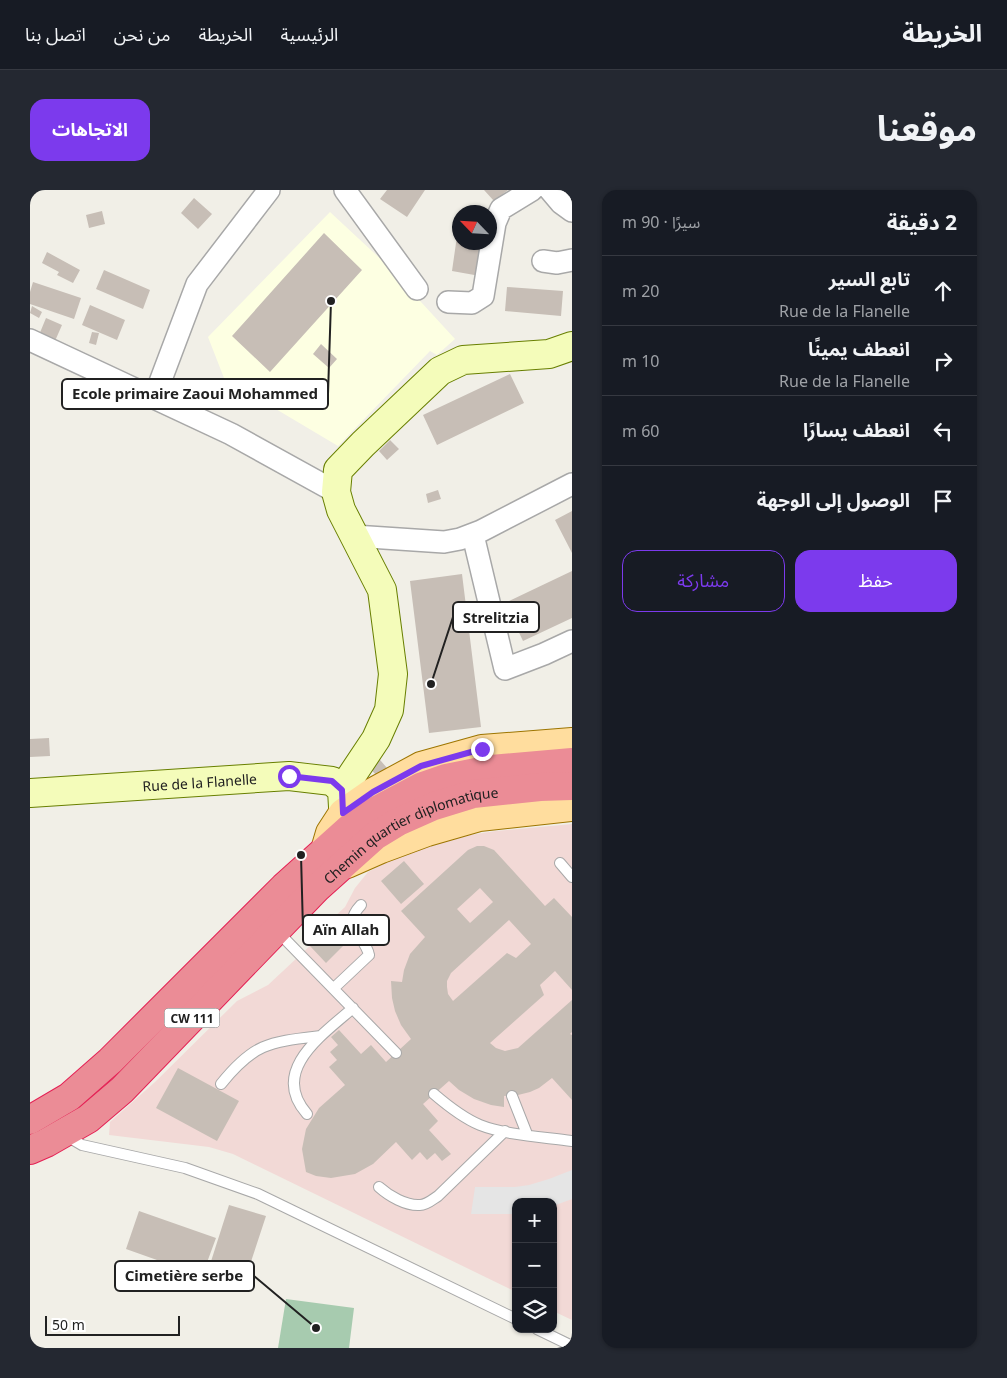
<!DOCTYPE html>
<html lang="ar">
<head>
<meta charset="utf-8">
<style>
	body { margin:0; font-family:"Noto Sans","Noto Sans Arabic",sans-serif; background:#242831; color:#f1f3f6; direction:rtl }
	.controls { position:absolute; right:15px; bottom:15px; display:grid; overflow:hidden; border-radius:10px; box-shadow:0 1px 4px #0004 }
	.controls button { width:45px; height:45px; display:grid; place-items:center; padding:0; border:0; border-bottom:1px solid #363941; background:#171b24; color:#f1f3f6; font:25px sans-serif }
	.compass { position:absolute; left:422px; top:15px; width:45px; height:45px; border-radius:50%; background:#171b24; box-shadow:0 1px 4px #0004; rotate:295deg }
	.scale { position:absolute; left:15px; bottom:12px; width:135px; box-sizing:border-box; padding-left:5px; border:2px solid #212121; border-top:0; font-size:14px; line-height:18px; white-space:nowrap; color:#212121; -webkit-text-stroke:4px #fff; paint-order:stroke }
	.stop { position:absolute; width:15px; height:15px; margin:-11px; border:4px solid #7c3aed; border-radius:50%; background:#fff }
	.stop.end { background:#7c3aed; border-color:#fff; box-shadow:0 1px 5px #0008 }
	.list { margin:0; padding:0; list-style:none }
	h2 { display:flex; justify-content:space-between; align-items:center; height:65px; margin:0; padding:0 20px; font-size:21px }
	h2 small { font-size:16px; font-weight:400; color:#9ea1a6 }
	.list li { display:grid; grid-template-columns:32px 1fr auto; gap:15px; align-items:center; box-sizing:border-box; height:70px; padding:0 20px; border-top:1px solid #363941 }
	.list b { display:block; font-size:19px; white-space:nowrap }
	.list p { margin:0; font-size:16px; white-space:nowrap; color:#9ea1a6 }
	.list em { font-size:16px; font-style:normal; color:#9ea1a6 }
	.actions { display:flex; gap:10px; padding:15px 20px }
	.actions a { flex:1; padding:11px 0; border:1px solid #7c3aed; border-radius:15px; text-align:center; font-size:18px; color:#7c3aed }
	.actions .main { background:#7c3aed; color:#fff }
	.icon { flex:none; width:28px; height:28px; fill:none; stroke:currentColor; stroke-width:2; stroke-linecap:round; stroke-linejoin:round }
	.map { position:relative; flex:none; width:542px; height:1158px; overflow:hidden; direction:ltr; border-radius:15px }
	header { display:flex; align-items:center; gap:30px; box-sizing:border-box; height:70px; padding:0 25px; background:#171b24; border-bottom:1px solid #363941 }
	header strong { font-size:24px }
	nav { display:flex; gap:28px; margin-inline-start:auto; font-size:18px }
	.intro { display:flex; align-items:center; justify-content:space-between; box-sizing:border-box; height:120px; padding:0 30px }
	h1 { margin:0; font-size:35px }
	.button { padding:12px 22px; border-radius:15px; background:#7c3aed; color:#fff; font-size:18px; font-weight:700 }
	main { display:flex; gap:30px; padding:0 30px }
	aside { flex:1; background:#171b24; border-radius:15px; box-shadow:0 1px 4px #0004 }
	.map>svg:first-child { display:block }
	.commercial { fill:#f2d9d6 }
	.education { fill:#fdffe2 }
	.cemetery { fill:#a7cbaf }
	.parking { fill:#e5e5e5 }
	.building { fill:#c7beb6; fill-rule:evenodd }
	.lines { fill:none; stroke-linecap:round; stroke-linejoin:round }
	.lane-casing { stroke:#a8a8a8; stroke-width:12 }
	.street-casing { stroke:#a8a8a8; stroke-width:24 }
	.secondary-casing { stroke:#687f00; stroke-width:30 }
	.primary-casing { stroke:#9d7500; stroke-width:30 }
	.highway-casing { stroke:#e42054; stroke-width:30 }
	.lane { stroke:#fff; stroke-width:10 }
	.street { stroke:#fff; stroke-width:21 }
	.secondary { stroke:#f4fcba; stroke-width:28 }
	.primary { stroke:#ffdd9e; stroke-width:28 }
	.highway { stroke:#eb8c96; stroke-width:28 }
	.route { stroke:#7c3aed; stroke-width:6 }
	.labels { text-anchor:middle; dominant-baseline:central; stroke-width:4; stroke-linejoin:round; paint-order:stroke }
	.shield { fill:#fff; stroke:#646464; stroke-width:1 }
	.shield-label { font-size:12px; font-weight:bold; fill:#212121 }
	.street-label { font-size:14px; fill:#212121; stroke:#fff }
	.leader { fill:none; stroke:#212121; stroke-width:2 }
	.callout-dot { fill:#212121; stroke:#fff; stroke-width:2 }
	.callout { fill:#fff; stroke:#212121; stroke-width:2 }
	.callout-label { font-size:15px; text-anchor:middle; font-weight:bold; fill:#212121 }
</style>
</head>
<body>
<header>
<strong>الخريطة</strong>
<nav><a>الرئيسية</a><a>الخريطة</a><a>من نحن</a><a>اتصل بنا</a></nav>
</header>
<div class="intro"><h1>موقعنا</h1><a class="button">الاتجاهات</a></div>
<main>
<aside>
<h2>2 دقيقة<small>سيرًا · 90 m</small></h2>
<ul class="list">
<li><svg class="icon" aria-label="ahead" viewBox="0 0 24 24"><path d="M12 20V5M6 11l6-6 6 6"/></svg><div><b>تابع السير</b><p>Rue de la Flanelle</p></div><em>20 m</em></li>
<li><svg class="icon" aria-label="right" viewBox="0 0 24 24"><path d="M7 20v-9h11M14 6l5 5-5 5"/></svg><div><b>انعطف يمينًا</b><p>Rue de la Flanelle</p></div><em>10 m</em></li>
<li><svg class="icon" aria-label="left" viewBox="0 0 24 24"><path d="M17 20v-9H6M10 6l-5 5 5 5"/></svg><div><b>انعطف يسارًا</b></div><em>60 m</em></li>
<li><svg class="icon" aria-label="arrive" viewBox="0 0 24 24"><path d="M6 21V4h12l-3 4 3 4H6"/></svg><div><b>الوصول إلى الوجهة</b></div></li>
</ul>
<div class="actions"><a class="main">حفظ</a><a>مشاركة</a></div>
</aside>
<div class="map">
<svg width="542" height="1158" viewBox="0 0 542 1158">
	<rect width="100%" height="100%" fill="#f1efe7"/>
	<path class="commercial" d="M542 634V1130L523 1121V1012H486V1102L203 964 179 957 79 945 80 932 125 892 207 811 238 795 298 739 302 729 315 717 325 698 338 682 361 670 402 653 420 648 466 641Z"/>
	<path class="education" d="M300 22 357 75 425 149 407 165 400 161 308 256 194 188 178 147Z"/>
	<path class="cemetery" d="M256 1109 324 1118 319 1158H248Z"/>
	<path class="parking" d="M542 980V1009L523 1016V1012H486V1024H441L445 997H485L499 995 519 989Z"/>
	<path class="building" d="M357 0H395L377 27 350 9Z
		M454 0H478L464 11Z
		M164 8 182 24 168 39 151 23Z
		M72 21 75 34 59 38 56 25Z
		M428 39 430 52H455L450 86 422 81Z
		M294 43 332 80 240 182 202 146Z
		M17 62 50 80 43 93 27 85 29 82 12 73Z
		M74 80 120 100 113 119 66 99Z
		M3 92 51 108 44 129 0 114V102Z
		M477 97 533 101 531 126 475 121Z
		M60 115 95 130 87 150 52 135Z
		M2 116 12 122 9 128 0 123Z
		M16 128 32 135 25 151 9 145Z
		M62 142 69 143 66 155 59 153Z
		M291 154 307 169 299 178 283 164Z
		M480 184 494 213 407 255 393 225Z
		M360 250 369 259 357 270 349 261Z
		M408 300 411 309 398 313 396 304Z
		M542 321V363L525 330Z
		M542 381V428L493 451 475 413Z
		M432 384 451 537 399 543 380 391Z
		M19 548 20 566 0 567V549Z
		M345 564 357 578 347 586 335 573Z
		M447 656H454L464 660 515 716 524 708 542 727V800L525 781 510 795 514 805 460 853 466 858 475 861 488 858 542 810V842L540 844 542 845V910L522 888 509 898 500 902 488 905 474 906V917L461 915 444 909 429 900 419 891 393 914 408 931 399 940 421 964 412 971 405 963 397 970 390 962 382 970 366 952 343 974 325 984 301 988 286 986 276 982 272 959 276 939 289 918 315 895 299 877 307 870 300 862 308 855 301 847 309 840 331 864 341 855 356 872 381 849 371 835 365 821 362 808 361 791 372 792 374 780 380 764 395 747 371 721 438 660ZM450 698 463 712 440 733 427 719ZM479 730 501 754 486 768 477 763 423 811 418 804 417 797V791L421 783Z
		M374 671 394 694 371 714 351 691Z
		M298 739 314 755 296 773 280 756Z
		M148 878 209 911 187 951 126 918Z
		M199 1015 236 1026 212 1099 176 1087Z
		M109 1021 186 1048 172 1086 96 1059Z"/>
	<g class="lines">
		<defs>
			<path id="lane" d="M530 673 542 687
				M247 741 366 863
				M304 798 339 765C335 745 310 737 331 715
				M191 894C224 853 239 852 290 846
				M404 904C418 916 433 928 450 935 475 945 514 947 542 951
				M482 906 497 944
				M277 924C239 881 292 845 323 818
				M35 945 52 955 155 978 228 1004 486 1129
				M349 997C359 1006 376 1016 390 1015 397 1015 403 1009 408 1006L475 941
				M507 1139 542 1156"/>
			<path id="street" d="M315 0 387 99
				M520 0 531 13 542 21
				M513 71 527 73 542 70
				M418 112 442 113 453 106 465 33 471 19 502 0
				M0 150 201 244 306 302
				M124 208 167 94 239 0
				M443 345 475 479 514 464 542 451
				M324 346 414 352 430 349 451 341 542 294"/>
			<g id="secondary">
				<path d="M312 600 346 549 359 520 363 484 352 400 311 320 306 302 308 280 333 254 410 181 433 170 519 164 542 156"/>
				<path id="s1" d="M0 603 259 586 302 591 312 600 313 617"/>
			</g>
			<path id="primary" d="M295 660 300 643 313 623 343 602 391 576 452 559 542 552
				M317 674 351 659 397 642 449 627 542 617"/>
			<g id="highway">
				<path d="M0 930 39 907 80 871 254 697 322 636 341 623 390 597 416 588 461 579 542 572"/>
				<path id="s2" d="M0 960 16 953 58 929 92 900 287 698 345 646 368 632 404 616 443 604 510 597 542 596"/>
			</g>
		</defs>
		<use href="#lane" class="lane-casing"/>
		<use href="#street" class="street-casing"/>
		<use href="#secondary" class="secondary-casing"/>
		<use href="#primary" class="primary-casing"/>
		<use href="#highway" class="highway-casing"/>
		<use href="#lane" class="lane"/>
		<use href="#street" class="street"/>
		<use href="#secondary" class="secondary"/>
		<use href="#primary" class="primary"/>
		<use href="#highway" class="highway"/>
	</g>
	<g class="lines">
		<path class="route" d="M259 586 302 591 312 600 313 623 343 602 391 576 452 559"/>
	</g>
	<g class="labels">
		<rect class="shield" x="134.5" y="818.5" width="55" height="19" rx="4"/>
		<g class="shield-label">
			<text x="162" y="828">CW 111</text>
		</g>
		<g class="street-label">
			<text stroke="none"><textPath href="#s1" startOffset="170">Rue de la Flanelle</textPath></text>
			<text stroke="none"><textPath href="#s2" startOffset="502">Chemin quartier diplomatique</textPath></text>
		</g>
	</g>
	<path class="leader" d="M301 111L298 204M401 494L423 427M271 665L273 740M286 1138L224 1086"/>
	<g class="callout-dot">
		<circle cx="301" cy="111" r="5"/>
		<circle cx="401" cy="494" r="5"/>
		<circle cx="271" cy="665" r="5"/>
		<circle cx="286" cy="1138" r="5"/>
	</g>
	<g class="callout">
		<rect x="32" y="189" width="266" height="30" rx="5"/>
		<rect x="423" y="412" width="86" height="30" rx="5"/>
		<rect x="273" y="725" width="86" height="30" rx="5"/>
		<rect x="85" y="1071" width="139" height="30" rx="5"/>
	</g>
	<g class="callout-label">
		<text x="165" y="209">Ecole primaire Zaoui Mohammed</text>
		<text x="466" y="433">Strelitzia</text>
		<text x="316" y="745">Aïn Allah</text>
		<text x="154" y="1091">Cimetière serbe</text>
	</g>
</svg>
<div class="controls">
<button>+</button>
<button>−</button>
<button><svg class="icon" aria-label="layers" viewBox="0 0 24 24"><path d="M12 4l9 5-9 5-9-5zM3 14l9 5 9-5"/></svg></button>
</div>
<svg class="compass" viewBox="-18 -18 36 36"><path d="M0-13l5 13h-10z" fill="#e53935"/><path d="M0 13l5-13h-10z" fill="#9ea1a6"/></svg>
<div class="scale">50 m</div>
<div class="stop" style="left:259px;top:586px"></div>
<div class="stop end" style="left:452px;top:559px"></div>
</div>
</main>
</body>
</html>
